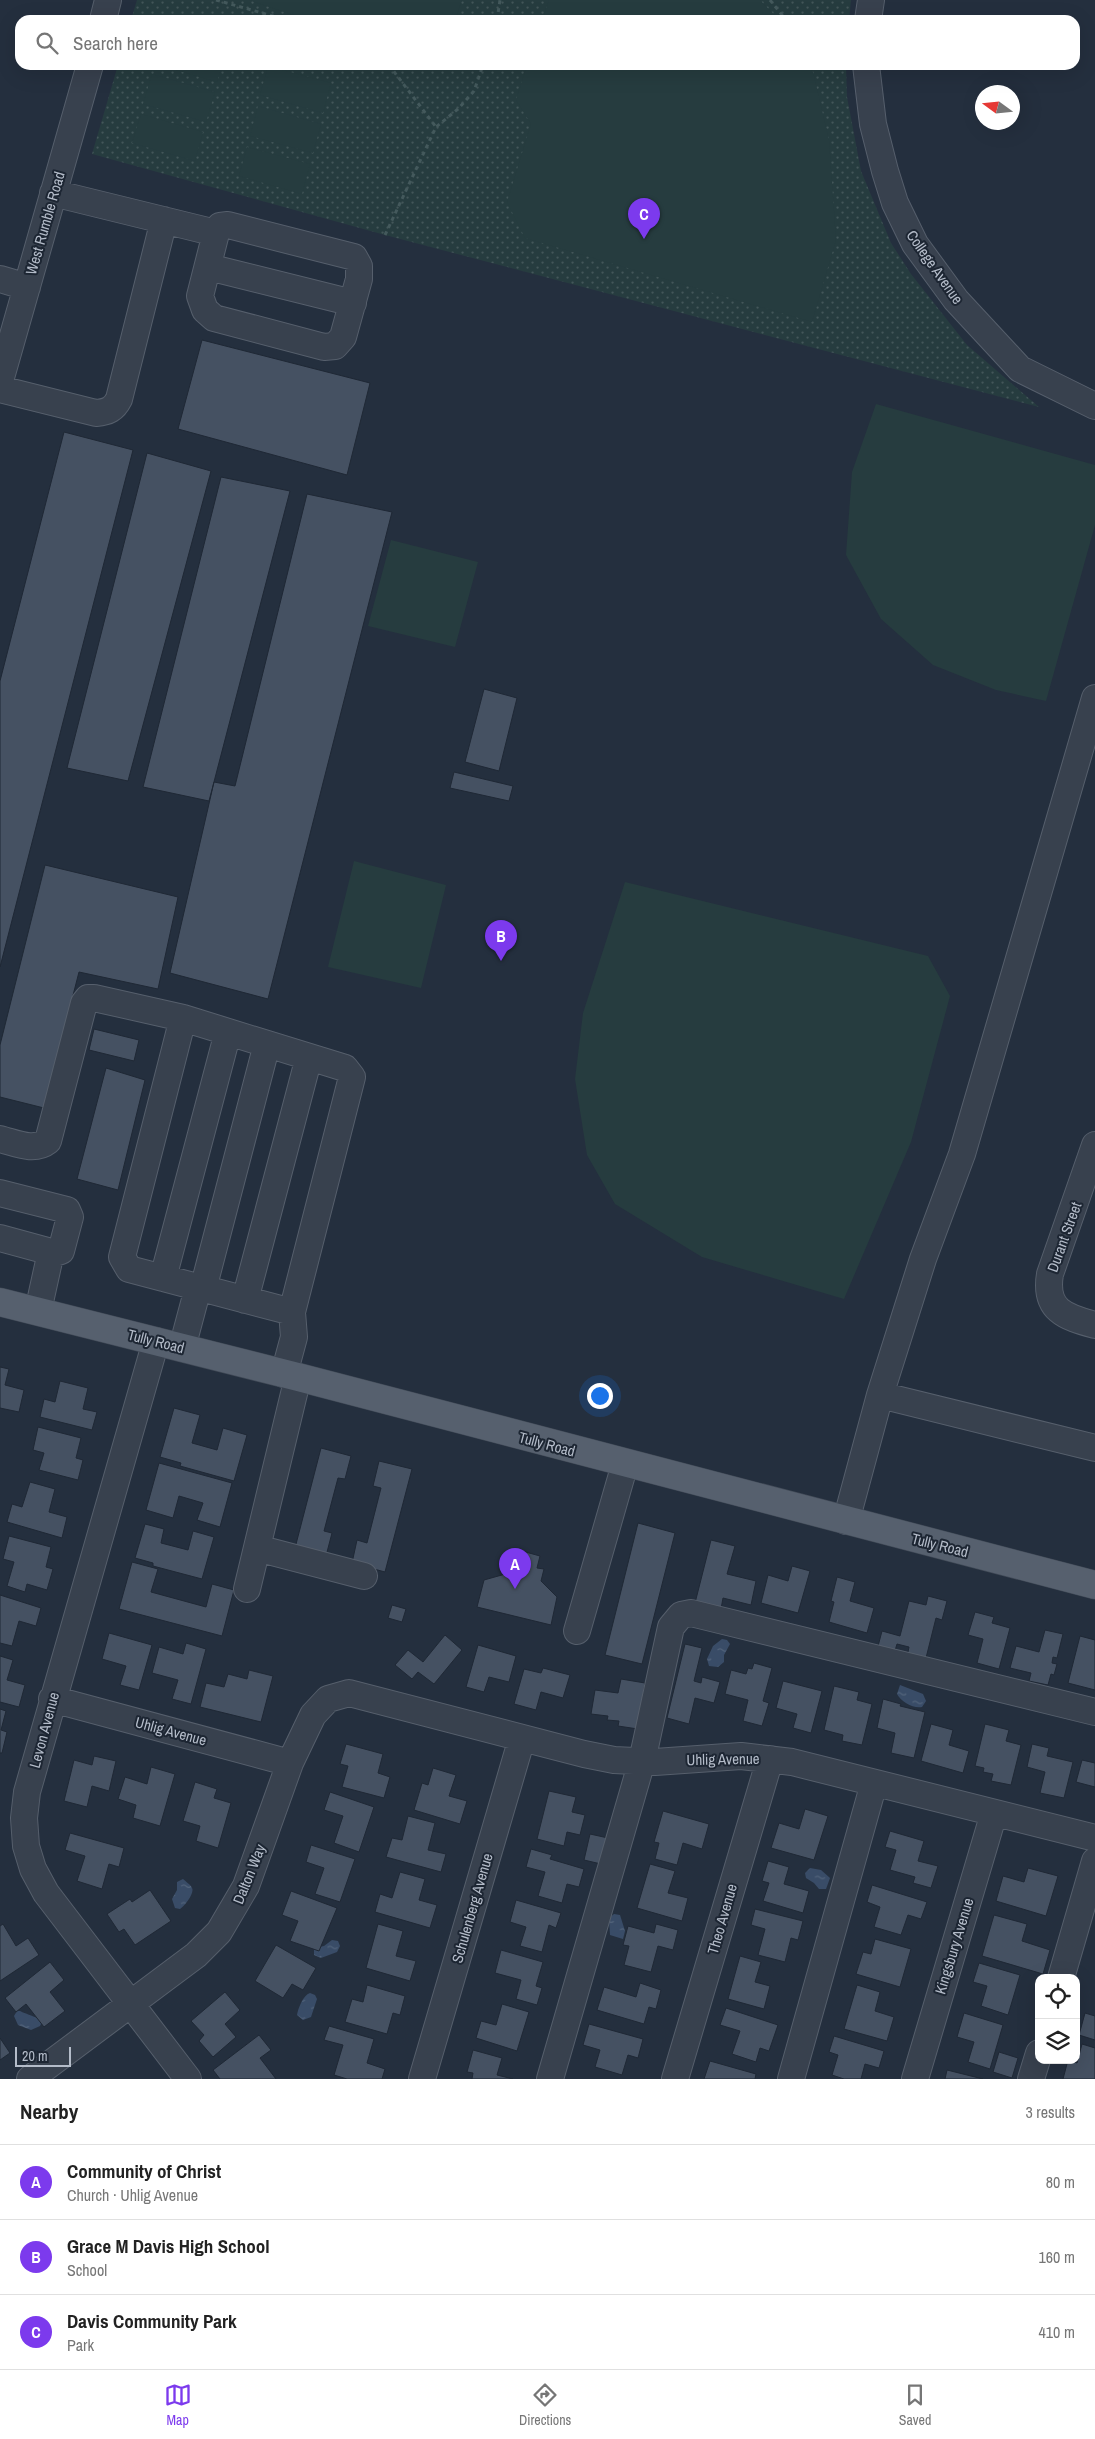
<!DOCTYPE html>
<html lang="en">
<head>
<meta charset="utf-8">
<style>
	body { margin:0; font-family:"Archivo Narrow",sans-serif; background:#f2f2f2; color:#222 }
	.controls { position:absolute; right:15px; bottom:15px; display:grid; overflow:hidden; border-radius:10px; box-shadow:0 5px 20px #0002 }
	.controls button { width:45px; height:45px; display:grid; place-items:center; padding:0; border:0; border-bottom:1px solid #e0e0e0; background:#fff; color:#222; font:25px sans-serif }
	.compass { position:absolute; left:975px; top:85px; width:45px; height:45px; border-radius:50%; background:#fff; box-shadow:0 5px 20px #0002; rotate:285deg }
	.scale { position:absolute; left:15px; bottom:12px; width:56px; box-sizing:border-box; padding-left:5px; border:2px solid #b4bcc9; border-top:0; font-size:14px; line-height:18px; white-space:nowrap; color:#b4bcc9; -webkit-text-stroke:4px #1d2633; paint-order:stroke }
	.you { position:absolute; left:599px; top:1395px; width:18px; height:18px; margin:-12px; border:4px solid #fff; border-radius:50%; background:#1a73e8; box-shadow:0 0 0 8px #1a73e833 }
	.badge { display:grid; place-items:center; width:32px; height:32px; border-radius:50%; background:#7c3aed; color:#fff; font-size:16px; font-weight:700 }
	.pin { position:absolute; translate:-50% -41px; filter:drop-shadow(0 1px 2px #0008) }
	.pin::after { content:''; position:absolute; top:26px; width:18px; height:15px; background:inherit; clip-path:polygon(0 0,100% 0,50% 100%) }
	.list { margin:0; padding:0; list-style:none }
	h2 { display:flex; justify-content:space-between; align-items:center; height:65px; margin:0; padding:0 20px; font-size:21px }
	h2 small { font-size:16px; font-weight:400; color:#767676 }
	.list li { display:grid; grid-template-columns:32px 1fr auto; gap:15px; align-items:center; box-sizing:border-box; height:75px; padding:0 20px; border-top:1px solid #e0e0e0 }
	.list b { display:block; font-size:19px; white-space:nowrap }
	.list p { margin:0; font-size:16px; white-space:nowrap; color:#767676 }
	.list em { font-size:16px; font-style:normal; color:#767676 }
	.icon { flex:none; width:28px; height:28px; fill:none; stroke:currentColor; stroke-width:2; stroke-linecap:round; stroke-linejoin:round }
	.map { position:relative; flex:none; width:1095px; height:2079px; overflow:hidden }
	.search { position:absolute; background:#fff; box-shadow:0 5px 20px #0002; left:15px; right:15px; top:15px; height:55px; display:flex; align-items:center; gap:12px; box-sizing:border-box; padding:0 18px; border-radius:15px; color:#767676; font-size:19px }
	.sheet { height:290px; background:#fff }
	nav { display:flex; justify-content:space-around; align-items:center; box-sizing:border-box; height:70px; border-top:1px solid #e0e0e0; background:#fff; font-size:14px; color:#767676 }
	nav a { display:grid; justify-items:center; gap:2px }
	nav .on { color:#7c3aed }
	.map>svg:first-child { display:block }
	.green { fill:url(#green-dots) }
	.pitch { fill:#263c3f }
	.water { fill:url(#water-ripples) }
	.building { fill:#455162; stroke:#1f2835 }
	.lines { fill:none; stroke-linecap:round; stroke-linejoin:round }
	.minor-casing { stroke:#565f6c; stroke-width:28 }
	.major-casing { stroke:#414a57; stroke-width:29 }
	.path { stroke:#44595c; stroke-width:3; stroke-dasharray:4 4; stroke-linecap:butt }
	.minor { stroke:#38414e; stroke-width:26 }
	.major { stroke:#56606e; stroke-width:28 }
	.labels { text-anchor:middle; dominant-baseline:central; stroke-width:4; stroke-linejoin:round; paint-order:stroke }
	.street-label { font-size:15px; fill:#b4bcc9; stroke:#1d2633 }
</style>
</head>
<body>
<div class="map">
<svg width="1095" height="2079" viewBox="0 0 1095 2079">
	<defs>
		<pattern id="green-dots" width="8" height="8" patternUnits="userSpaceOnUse" patternTransform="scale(1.25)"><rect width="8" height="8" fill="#263c3f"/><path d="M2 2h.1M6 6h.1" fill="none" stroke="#435659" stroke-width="1.8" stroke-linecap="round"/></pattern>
		<pattern id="water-ripples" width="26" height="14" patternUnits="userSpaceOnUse" patternTransform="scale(1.25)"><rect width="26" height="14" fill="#394c67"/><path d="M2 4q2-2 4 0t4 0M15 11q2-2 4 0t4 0" fill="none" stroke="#53647b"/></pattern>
	</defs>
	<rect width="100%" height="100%" fill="#242f3e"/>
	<path class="green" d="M137 0H851L849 20H131Z
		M118 65H846L847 97 861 171 891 243 911 274 967 345 1039 407 385 235 92 154Z"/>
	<path class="pitch" d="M249 0H462L455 20H308Z
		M549 0H760L779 20H542Z
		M159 65H222L217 82Z
		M527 65H808L813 72 829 140 836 240 812 322 525 238 507 202 531 124 516 100Z
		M268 66 331 83 323 113 260 95Z
		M152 74 215 92 206 122 143 104Z
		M258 106 321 124 313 153 250 136Z
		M141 114 203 132 195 161 132 143Z
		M247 147 310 164 302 194 239 176Z
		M876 404 1095 465V525L1046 701 996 690 933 665 881 619 846 555 852 472Z
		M391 540 478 562 455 647 368 626Z
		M354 861 446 885 421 988 328 967Z
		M625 882 928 956 950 996 911 1142 844 1299 702 1257 615 1204 587 1155 575 1079 583 1013Z"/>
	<path class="water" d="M722 1639 727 1640 730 1644 724 1655V1662L718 1667 709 1666 707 1659 713 1646Z
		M900 1685 923 1694 926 1701 922 1707C914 1709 901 1702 897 1694Z
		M810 1868 821 1870 830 1878 826 1889H819L814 1883 806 1878 805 1873Z
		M183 1879C185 1881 191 1885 192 1888 195 1893 184 1907 180 1909L175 1908 172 1899 177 1890V1882Z
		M614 1914 620 1915 625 1931 623 1939 610 1935 609 1918Z
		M332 1940 338 1941 340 1946 337 1952 321 1958 314 1955V1948L324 1946Z
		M310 1993 315 1995 317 1999 311 2017 303 2020 297 2015C298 2009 303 1995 310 1993Z
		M20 2011C28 2015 36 2016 42 2022L40 2026 31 2030 18 2025 14 2016 17 2011Z"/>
	<path class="building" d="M202 340 370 383 347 475 178 429Z
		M64 432 133 450 0 967V681Z
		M147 453 211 471 128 781 67 768Z
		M221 477 290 491 209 801 143 787Z
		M307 494 392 512 268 999 170 973 214 782 235 786Z
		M484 689 517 698 499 771 465 762Z
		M454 772 513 786 509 801 450 788Z
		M45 865 178 897 158 989 79 972 44 1108 0 1097V1045Z
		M94 1029 139 1040 134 1061 89 1050Z
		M106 1068 145 1080 118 1190 77 1179Z
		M0 1367 9 1369 5 1385 24 1390 19 1412 0 1408Z
		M60 1381 88 1388 83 1409 97 1412 92 1430 40 1417 44 1399 55 1402Z
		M174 1408 200 1415 192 1443 217 1450 223 1428 247 1435 234 1481 180 1466 181 1463 160 1457Z
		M38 1427 81 1438 76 1458 83 1460 78 1480 39 1470 44 1453 33 1450Z
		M321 1448 351 1456 345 1479 338 1478 324 1531 332 1533 326 1556 295 1548Z
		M379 1461 412 1469 385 1572 352 1563 357 1540 367 1543 381 1488 373 1486Z
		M159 1463 232 1483 220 1527 197 1520 203 1503 179 1496 173 1518 146 1510Z
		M30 1482 55 1489 49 1512 67 1517 62 1538 7 1522 12 1504 22 1507Z
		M638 1523 675 1533 642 1664 605 1655Z
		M145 1524 164 1529 161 1543 188 1550 193 1531 214 1537 202 1579 153 1566V1563L135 1558Z
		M9 1536 51 1547 46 1567 53 1569 47 1590 27 1584 25 1592 7 1586 14 1562 3 1559Z
		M711 1540 735 1546 727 1574 756 1581 751 1605 723 1598 721 1609 695 1603Z
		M522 1551 540 1556 537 1568 544 1569 541 1581 557 1597 551 1625 477 1607 484 1580 509 1573 511 1560 520 1562Z
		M132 1562 158 1569 151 1592 206 1607 212 1584 234 1590 222 1636 119 1609Z
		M792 1566 810 1571 798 1613 761 1603 768 1575 788 1581Z
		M837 1577 855 1582 850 1601 874 1608 867 1633 829 1622 834 1602 831 1601Z
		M0 1595 41 1608 36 1626 19 1621 12 1646 0 1643Z
		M928 1596 947 1601 942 1620 936 1618 925 1662 907 1657 909 1647 897 1644 894 1654 877 1650 882 1631 900 1636 909 1601 926 1605Z
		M392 1605 406 1609 402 1622 388 1618Z
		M975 1612 994 1617 992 1623 1010 1628 999 1669 977 1663 983 1639 968 1635Z
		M1045 1630 1063 1634 1057 1658 1053 1657 1052 1663 1057 1664 1054 1675 1051 1674 1048 1685 1029 1681 1031 1673 1010 1668 1016 1646 1039 1652Z
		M109 1633 152 1645 139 1690 120 1685 126 1666 102 1659Z
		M445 1635 462 1650 434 1684 418 1672 412 1679 395 1665 408 1650 423 1662Z
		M1080 1636 1095 1640V1690L1068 1683Z
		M186 1643 206 1649 191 1704 172 1699 178 1680 152 1673 159 1647 183 1654Z
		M685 1644 702 1648 694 1681 701 1683 702 1677 720 1682 714 1703 695 1698 689 1724 667 1718Z
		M478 1645 516 1656 509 1682 489 1677 484 1692 466 1687Z
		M0 1656 13 1660 7 1680 25 1685 19 1707 0 1702Z
		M754 1663 772 1668 763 1701 769 1703 762 1726 743 1721 748 1700 725 1694 731 1670 746 1674 748 1668 752 1669Z
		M543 1668 570 1675 563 1698 541 1692 536 1710 514 1704 524 1669 541 1673Z
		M249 1670 273 1676 261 1722 200 1707 206 1683 224 1687 228 1674 247 1679Z
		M621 1679 645 1683 638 1729 618 1726 619 1721 607 1720 608 1716 591 1714 595 1690 618 1693Z
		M783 1681 822 1691 811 1733 793 1728 797 1714 776 1708Z
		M834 1686 859 1692 857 1700 872 1704 862 1745 842 1741 843 1735 824 1730Z
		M883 1699 901 1704 900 1706 925 1712 914 1758 891 1753 895 1733 877 1728Z
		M0 1709 6 1711 1 1730 7 1732 2 1753H0Z
		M931 1724 953 1730 949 1745 969 1751 963 1773 921 1761Z
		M985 1724 1009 1730 1006 1741 1021 1745 1011 1785 991 1781 993 1774 983 1772 984 1768 975 1766Z
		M346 1744 383 1754 378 1773 390 1777 384 1798 342 1787 348 1766 340 1764Z
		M1032 1744 1049 1748 1047 1756 1073 1762 1064 1798 1040 1793 1045 1772 1027 1767Z
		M94 1756 116 1761 109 1791 92 1786 87 1807 64 1801 74 1760 92 1765Z
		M1082 1760 1095 1763V1787L1076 1782Z
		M151 1767 175 1774 160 1826 133 1818 136 1805 118 1799 125 1777 147 1784Z
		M433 1768 456 1775 449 1796 467 1801 460 1824 414 1810 422 1783 428 1785Z
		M195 1782 217 1789 214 1798 231 1803 218 1848 196 1841 200 1826 183 1821Z
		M549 1791 576 1797 572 1812 585 1815 580 1835 567 1832 564 1846 537 1839Z
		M330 1792 374 1807 359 1852 334 1843 343 1816 324 1810Z
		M805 1809 828 1816 814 1860 771 1848 779 1823 799 1829Z
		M663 1811 709 1824 702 1849 683 1843 677 1865 655 1859 659 1843 654 1842Z
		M408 1816 435 1823 428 1850 446 1854 441 1872 386 1857 392 1838 402 1840Z
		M890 1831 924 1841 918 1861 938 1866 931 1888 913 1883 915 1877 890 1870 896 1850 885 1847Z
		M70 1833 124 1848 119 1867 109 1864 102 1889 77 1881 85 1856 65 1850Z
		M590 1834 608 1838 601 1864 584 1860Z
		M311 1845 355 1859 340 1902 315 1894 324 1868 306 1862Z
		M531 1849 552 1855 550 1859 584 1869 579 1887 567 1884 562 1903 538 1896 545 1872 526 1867Z
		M768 1861 789 1867 784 1884 809 1891 803 1913 763 1901 769 1883 762 1881Z
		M650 1864 675 1871 668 1893 688 1898 682 1921 637 1908Z
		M1028 1868 1058 1876 1046 1916 996 1901 1003 1876 1024 1882Z
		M400 1872 425 1879 419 1900 437 1905 430 1928 375 1912 380 1894 392 1898Z
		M872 1885 927 1902 921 1919 908 1915 901 1935 874 1927 880 1907 867 1902Z
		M150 1890 171 1921 135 1945 124 1929 119 1932 107 1914 130 1899 132 1902Z
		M291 1891 337 1908 319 1951 290 1941 298 1921 282 1915Z
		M516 1900 561 1913 556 1928 549 1925 542 1952 520 1946 526 1927 510 1922Z
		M755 1909 803 1921 798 1940 791 1938 785 1962 758 1955 765 1929 751 1925Z
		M994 1915 1027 1924 1022 1941 1050 1950 1043 1974 982 1956Z
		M3 1924 16 1946 28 1938 39 1955 0 1981V1926Z
		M378 1924 403 1931 396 1956 416 1961 410 1981 366 1968Z
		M656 1924 678 1930 673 1950 658 1946 651 1972 624 1965 629 1946 623 1945 628 1926 654 1933Z
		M875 1939 911 1949 900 1987 856 1974 863 1952 871 1954Z
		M276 1945 316 1968 303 1990 292 1984 283 1998 255 1981Z
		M501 1950 543 1962 536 1986 542 1988 537 2005 516 1999 521 1980 495 1973Z
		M740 1956 761 1962 755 1982 770 1986 764 2009 728 1999Z
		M50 1962 64 1980 50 1992 65 2011 44 2027 26 2004 16 2012 5 1998Z
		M979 1963 1020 1975 1008 2015 981 2006 987 1986 973 1982Z
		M640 1983 661 1990 656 2009 649 2007 644 2024 597 2010 604 1987 636 1997Z
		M367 1985 405 1996 400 2015 393 2013 387 2034 345 2022 352 1999 363 2002Z
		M857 1985 880 1992 875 2011 894 2017 887 2041 844 2029Z
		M225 1992 240 2010 225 2024 236 2037 213 2057 199 2041 204 2035 191 2021Z
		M502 2004 529 2012 517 2051 476 2038 481 2021 496 2025Z
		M726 2008 778 2025 769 2051 760 2048 756 2062 732 2054 740 2031 720 2025Z
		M964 2013 1003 2025 990 2069 968 2062 974 2042 957 2037Z
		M1085 2013 1095 2016V2040L1079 2035Z
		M589 2024 643 2039 638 2058 628 2055 622 2075 595 2067 600 2050 583 2045Z
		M329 2026 374 2039 367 2063 385 2069 382 2079H347L334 2075 343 2045 324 2040Z
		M259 2035 271 2050 260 2058 276 2079H220L213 2070Z
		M834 2036 884 2051 879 2068 865 2064 861 2079H844L832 2075 838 2055 829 2052Z
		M0 2038 10 2053 0 2060Z
		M1082 2044 1095 2048V2079H1063L1068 2060 1077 2063Z
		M473 2050 502 2058 497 2075 513 2079H472L473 2073 467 2072Z
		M999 2052 1018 2058 1012 2078 993 2072Z
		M710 2061 756 2074 755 2079H704Z
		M947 2070 983 2079H945Z"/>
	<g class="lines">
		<defs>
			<path id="minor" d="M103 20 108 0
				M868 20 871 0
				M866 65 873 124 885 171 895 203 915 244 956 300 1020 369 1095 406
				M53 193 216 233
				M228 225 354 257 359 266V279L343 337 335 346 324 347 214 318 205 310 200 296 216 233 220 226Z
				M208 267 353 303
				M0 279 27 287
				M0 381 90 65
				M0 389 96 413C108 412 114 409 119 399L164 220
				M0 1139C16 1143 34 1152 48 1141L84 1003 88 998H94L183 1018 345 1068 352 1077 292 1312 129 1269 122 1257 183 1018
				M1095 1145 1050 1274C1044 1310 1065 1317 1095 1325
				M0 1193 67 1210 70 1217 61 1251 55 1253 0 1238
				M163 1278 228 1032
				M203 1289 267 1044
				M245 1300 309 1057
				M38 1311 51 1252
				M156 1341 27 1792 24 1818 26 1846 33 1869 46 1893 188 2079
				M182 1348 198 1288
				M284 1374 294 1337 292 1312
				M880 1395 1095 1448
				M846 1521 880 1395 923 1259 962 1154 1095 698
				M257 1548 364 1576
				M247 1589 298 1377
				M577 1631 625 1464
				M52 1699 290 1763
				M1061 1978 1095 1861
				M30 2079 196 1955 219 1932 246 1886 290 1763 313 1715 328 1699 349 1693 584 1754 614 1760 655 1762 741 1756 792 1762 1095 1838
				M422 2079 522 1738
				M550 2079 642 1761 671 1627 681 1615 691 1613 1095 1712
				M675 2079 770 1759
				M791 2079 874 1783
				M915 2079 994 1813
				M1031 2079 1039 2053"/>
			<path id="major" d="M0 1302 298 1377 1095 1585"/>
		</defs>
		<use href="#minor" class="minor-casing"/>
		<use href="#major" class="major-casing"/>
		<path class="path" d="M216 0 287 20
			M770 0 786 20
			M497 20 500 0
			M389 65 436 127
			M385 235 436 127 458 109 474 91 483 65"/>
		<use href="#minor" class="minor"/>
		<use href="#major" class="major"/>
	</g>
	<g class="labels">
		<g class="street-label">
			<text transform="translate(45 223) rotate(-74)">West Rumble Road</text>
			<text transform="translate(935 267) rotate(55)">College Avenue</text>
			<text transform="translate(1064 1237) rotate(-70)">Durant Street</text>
			<text transform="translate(156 1341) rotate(14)">Tully Road</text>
			<text transform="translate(547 1444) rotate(15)">Tully Road</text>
			<text transform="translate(940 1545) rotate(14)">Tully Road</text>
			<text transform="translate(44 1730) rotate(-75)">Levon Avenue</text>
			<text transform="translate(171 1731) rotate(15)">Uhlig Avenue</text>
			<text transform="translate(723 1759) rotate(-1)">Uhlig Avenue</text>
			<text transform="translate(249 1874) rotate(-68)">Dalton Way</text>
			<text transform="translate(472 1908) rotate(-74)">Schulenberg Avenue</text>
			<text transform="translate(722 1919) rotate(-74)">Theo Avenue</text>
			<text transform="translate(954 1946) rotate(-73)">Kingsbury Avenue</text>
		</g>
	</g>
</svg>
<div class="controls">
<button><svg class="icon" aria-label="locate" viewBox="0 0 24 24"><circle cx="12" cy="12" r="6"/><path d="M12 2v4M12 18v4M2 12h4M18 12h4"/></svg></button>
<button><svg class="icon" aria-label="layers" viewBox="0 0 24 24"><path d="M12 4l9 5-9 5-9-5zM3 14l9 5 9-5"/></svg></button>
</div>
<svg class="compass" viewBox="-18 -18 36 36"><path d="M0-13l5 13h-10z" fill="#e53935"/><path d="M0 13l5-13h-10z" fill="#767676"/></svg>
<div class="scale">20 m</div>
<div class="you"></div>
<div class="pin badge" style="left:515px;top:1589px">A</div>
<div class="pin badge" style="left:501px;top:961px">B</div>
<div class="pin badge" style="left:644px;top:239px">C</div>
<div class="search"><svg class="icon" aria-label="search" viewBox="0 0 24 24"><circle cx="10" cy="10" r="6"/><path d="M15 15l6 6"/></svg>Search here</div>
</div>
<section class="sheet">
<h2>Nearby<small>3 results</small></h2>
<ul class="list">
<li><span class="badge">A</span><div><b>Community of Christ</b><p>Church · Uhlig Avenue</p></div><em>80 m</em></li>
<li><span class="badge">B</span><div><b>Grace M Davis High School</b><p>School</p></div><em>160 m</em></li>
<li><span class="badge">C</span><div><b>Davis Community Park</b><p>Park</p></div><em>410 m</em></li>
</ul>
</section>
<nav>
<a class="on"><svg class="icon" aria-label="map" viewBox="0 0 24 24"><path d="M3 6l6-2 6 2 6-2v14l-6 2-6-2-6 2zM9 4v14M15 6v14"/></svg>Map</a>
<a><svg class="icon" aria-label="directions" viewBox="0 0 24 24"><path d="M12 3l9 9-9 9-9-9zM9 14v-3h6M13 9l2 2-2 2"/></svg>Directions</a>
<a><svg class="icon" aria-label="saved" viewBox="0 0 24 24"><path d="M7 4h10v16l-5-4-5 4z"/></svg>Saved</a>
</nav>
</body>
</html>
